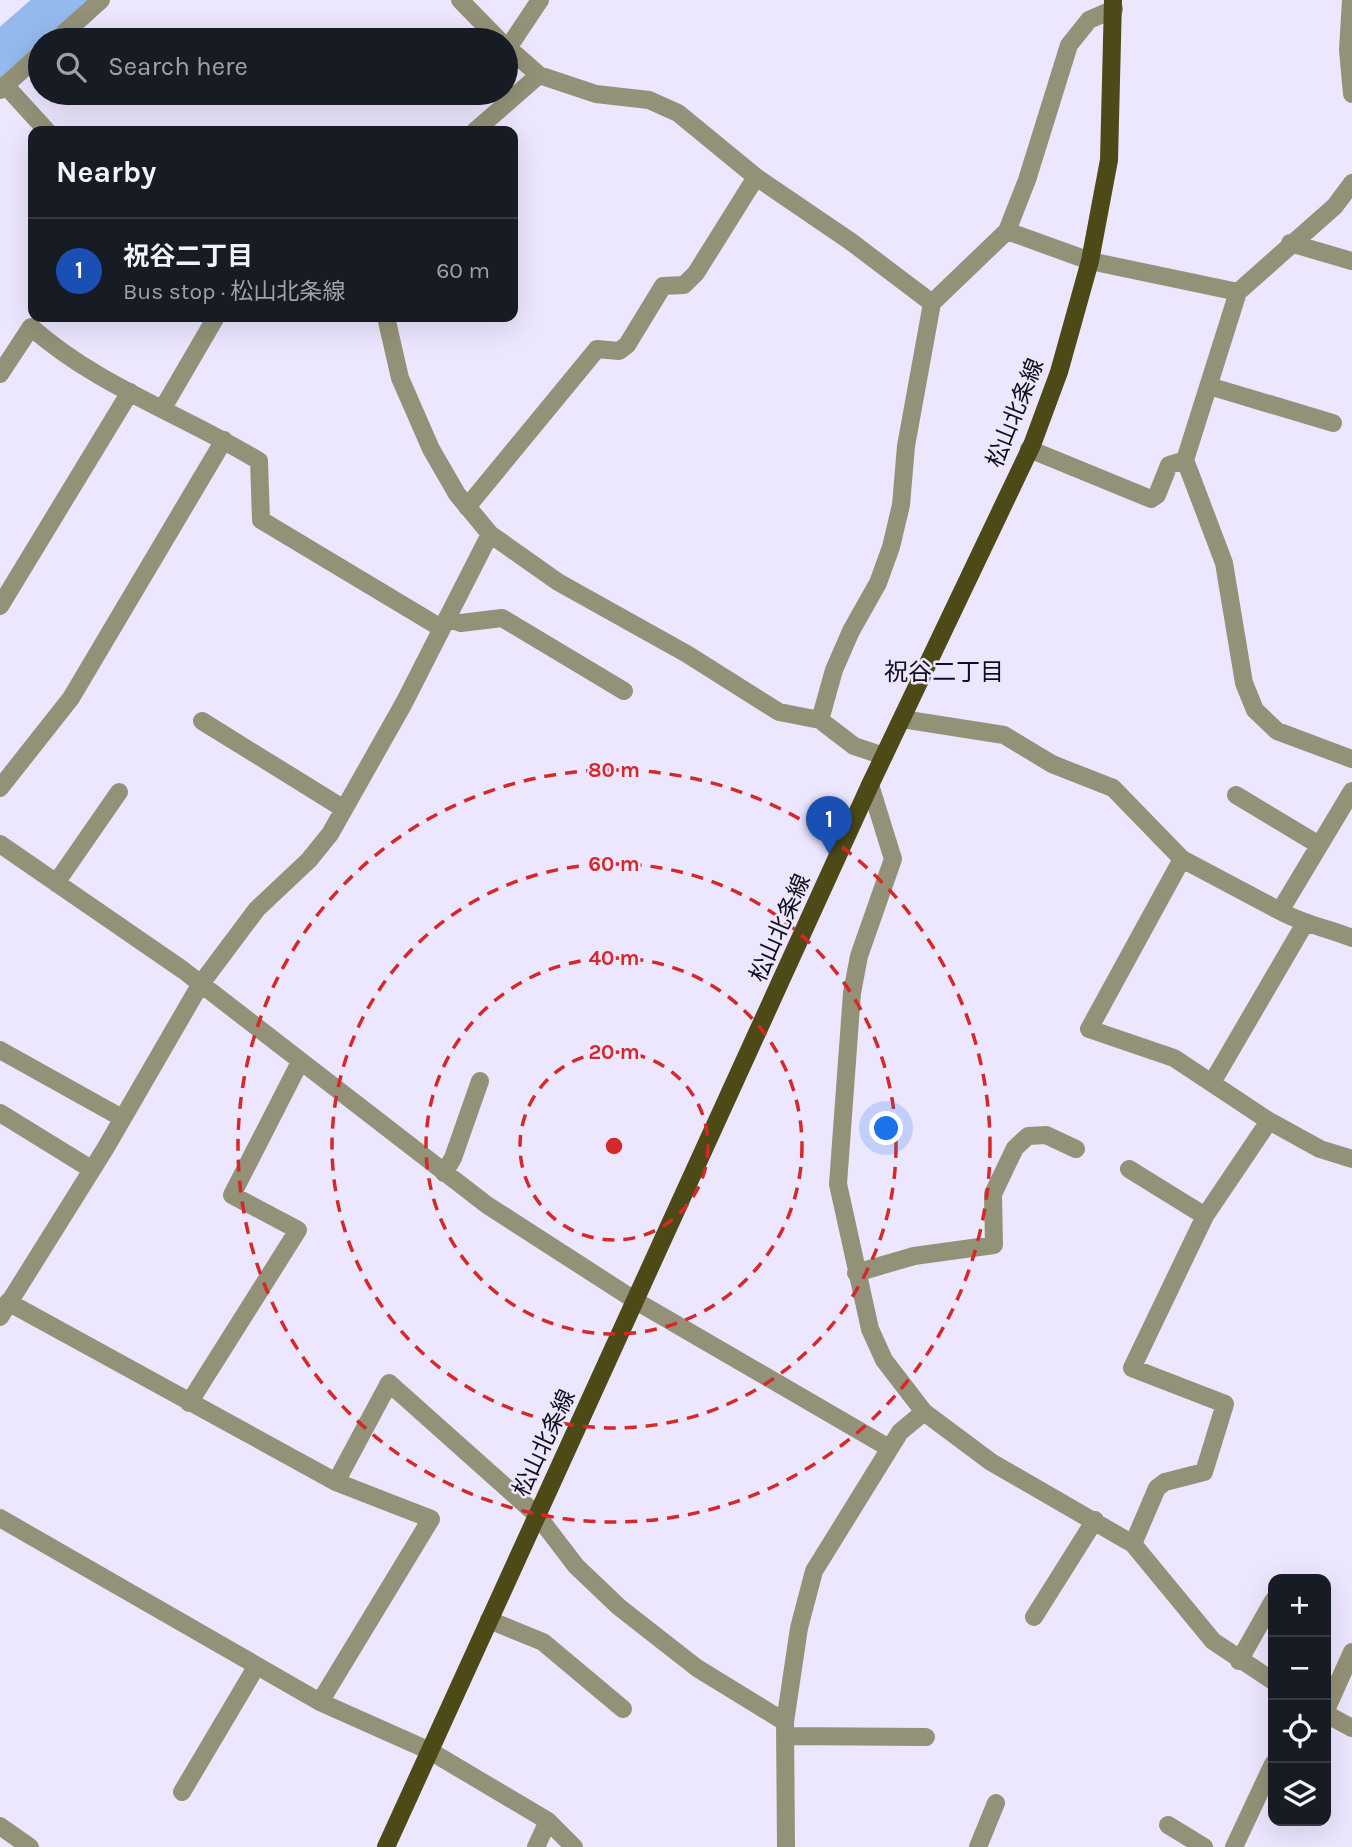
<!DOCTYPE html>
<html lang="en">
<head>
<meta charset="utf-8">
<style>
	body { margin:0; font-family:Karla,"Noto Sans JP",sans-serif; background:#20242c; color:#f1f3f6 }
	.controls { position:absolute; right:21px; bottom:21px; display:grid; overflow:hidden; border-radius:14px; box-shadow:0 7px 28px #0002 }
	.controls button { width:63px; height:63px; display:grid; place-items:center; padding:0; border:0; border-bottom:2px solid #363941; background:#171b24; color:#f1f3f6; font:35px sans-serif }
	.you { position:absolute; left:887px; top:1129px; width:24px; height:24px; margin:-18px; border:5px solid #fff; border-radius:50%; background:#1a73e8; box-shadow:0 0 0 10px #1a73e833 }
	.badge { display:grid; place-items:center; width:46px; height:46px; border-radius:50%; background:#ea580c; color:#fff; font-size:23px; font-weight:700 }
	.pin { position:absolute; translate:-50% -58px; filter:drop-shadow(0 2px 4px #0008) }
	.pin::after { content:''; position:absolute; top:37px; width:24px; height:21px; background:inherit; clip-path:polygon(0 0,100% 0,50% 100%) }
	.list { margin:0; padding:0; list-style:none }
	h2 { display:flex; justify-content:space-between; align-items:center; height:91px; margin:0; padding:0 28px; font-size:30px }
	h2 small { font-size:23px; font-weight:400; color:#9ea1a6 }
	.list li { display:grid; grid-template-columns:46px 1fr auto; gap:21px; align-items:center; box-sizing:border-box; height:105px; padding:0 28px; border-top:2px solid #363941 }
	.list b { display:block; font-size:26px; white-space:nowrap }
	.list p { margin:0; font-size:23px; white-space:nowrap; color:#9ea1a6 }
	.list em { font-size:23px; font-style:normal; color:#9ea1a6 }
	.icon { flex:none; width:38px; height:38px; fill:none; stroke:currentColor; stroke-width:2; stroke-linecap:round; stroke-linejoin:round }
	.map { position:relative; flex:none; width:1352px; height:1847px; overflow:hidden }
	.search { position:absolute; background:#171b24; box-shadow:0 7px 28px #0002; left:28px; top:28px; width:490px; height:77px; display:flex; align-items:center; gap:18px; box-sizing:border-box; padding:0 24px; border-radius:38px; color:#9ea1a6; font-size:26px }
	.panel { position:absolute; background:#171b24; box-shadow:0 7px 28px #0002; left:28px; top:126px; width:490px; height:196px; border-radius:14px }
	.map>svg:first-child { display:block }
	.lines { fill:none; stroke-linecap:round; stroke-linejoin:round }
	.river { stroke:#94b9ec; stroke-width:56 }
	.minor { stroke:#939278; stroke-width:18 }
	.major { stroke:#4d4a17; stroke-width:18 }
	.ring { fill:none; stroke:#d62828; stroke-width:3.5; stroke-dasharray:12 9 }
	.labels { text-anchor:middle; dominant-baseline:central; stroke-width:5; stroke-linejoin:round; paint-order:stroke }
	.street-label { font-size:23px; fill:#100e17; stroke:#ece7ff }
	.neighbourhood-label { font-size:24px; fill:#100e17; stroke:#ece7ff }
	.centre { fill:#d62828; stroke:#ece7ff; stroke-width:3.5 }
	.ring-label { font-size:21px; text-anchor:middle; font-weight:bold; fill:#d62828; stroke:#ece7ff; stroke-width:5; stroke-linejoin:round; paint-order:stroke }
</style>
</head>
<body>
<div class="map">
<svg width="1352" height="1847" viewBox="0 0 1352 1847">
	<rect width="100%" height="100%" fill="#ece7ff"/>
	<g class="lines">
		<path class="river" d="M0 64 73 0"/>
		<path class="minor" d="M460 0 499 40
			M1351 0 1348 50 1352 94
			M56 40 101 0
			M506 46 539 75 596 94 649 100 678 113 756 177 850 241 932 303
			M508 48 540 0
			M5 85 47 131
			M0 90 40 54
			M475 131 539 75
			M1352 183 1335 206 1238 292 1185 460 1224 563 1244 683 1255 710 1277 731 1352 759
			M1007 231 1090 261 1238 292
			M1290 243 1352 261
			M386 317 400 378 431 449 457 494 490 534 558 582 687 654 779 712 820 720
			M0 374 31 327C97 386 184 415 259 461L261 520 441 628
			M1209 386 1333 423
			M163 408 216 317
			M1029 449 1151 499 1157 495 1169 465 1185 460
			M467 507 597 349 619 351 627 345 663 286 684 285 696 273 756 177
			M0 606 130 392
			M447 618 461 623 502 618 624 691
			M902 719 1004 735 1052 764 1113 788 1182 859 1280 911
			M202 721 344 809
			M884 756 854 746 820 720 834 670 851 631 878 583 891 547 901 505 906 446 932 303 1007 231 1027 180 1069 45 1089 20 1114 9
			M0 788 71 698 224 440
			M1352 791 1280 911C1303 924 1327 928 1352 938
			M1236 795 1319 845
			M0 844 183 970 487 1205 636 1301 889 1448
			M1182 859 1089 1029 1174 1058 1269 1121 1320 1149 1352 1159
			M56 883 119 792
			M0 1050 122 1118
			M1213 1081 1304 925
			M0 1113 91 1169
			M1129 1169 1205 1216
			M444 1173 453 1158 480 1081
			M856 1273 914 1256 994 1245 993 1194 1015 1148 1028 1136 1046 1135 1076 1149
			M8 1302 336 1482 431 1519 320 1702
			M0 1317 105 1149 200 985 257 909 309 860 330 834 404 703 490 534
			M189 1403 298 1230 232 1195 300 1062
			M924 1412 991 1462 1133 1544 1213 1641 1273 1681
			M336 1482 389 1383 537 1515 576 1566 619 1607 697 1668 785 1722 786 1847
			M0 1518 320 1702 430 1751 548 1821 574 1847
			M1133 1544 1157 1488 1165 1482 1204 1472 1225 1404 1132 1368 1205 1216 1269 1121
			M1034 1617 1095 1520
			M489 1620 543 1642 623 1709
			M1239 1661 1273 1601
			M1326 1710 1352 1652
			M1326 1714 1352 1728
			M785 1722 799 1628 814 1571 900 1432 924 1412 884 1360 870 1329 838 1184 852 993 859 956 893 859 870 785
			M785 1736 926 1737
			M182 1792 256 1667
			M1168 1825 1204 1847
			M0 1826 30 1847
			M536 1847 548 1821
			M978 1847 996 1803
			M1234 1847 1273 1764"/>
		<path class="major" d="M386 1847 870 785 1032 445 1059 372 1090 261 1109 160 1113 0"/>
	</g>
	<g class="ring">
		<circle cx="614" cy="1146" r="94"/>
		<circle cx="614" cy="1146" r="188"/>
		<circle cx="614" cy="1146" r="282"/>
		<circle cx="614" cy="1146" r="376"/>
	</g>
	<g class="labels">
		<g class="street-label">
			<text transform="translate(1015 413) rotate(-68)">松山北条線</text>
			<text transform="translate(780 928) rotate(-66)">松山北条線</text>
			<text transform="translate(544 1443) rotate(-65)">松山北条線</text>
		</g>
		<g class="neighbourhood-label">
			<text x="944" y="672">祝谷二丁目</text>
		</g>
	</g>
	<circle cx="614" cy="1146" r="10" class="centre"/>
	<g class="ring-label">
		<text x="614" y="777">80 m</text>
		<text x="614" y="871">60 m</text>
		<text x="614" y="965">40 m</text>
		<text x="614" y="1059">20 m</text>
	</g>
</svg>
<div class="controls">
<button>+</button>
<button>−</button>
<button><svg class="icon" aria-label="locate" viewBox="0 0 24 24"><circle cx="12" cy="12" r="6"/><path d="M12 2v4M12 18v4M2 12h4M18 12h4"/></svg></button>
<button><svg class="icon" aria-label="layers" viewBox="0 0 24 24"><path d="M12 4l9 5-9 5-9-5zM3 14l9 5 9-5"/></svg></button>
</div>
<div class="you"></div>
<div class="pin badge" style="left:829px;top:854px;background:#1a4fb4">1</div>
<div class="search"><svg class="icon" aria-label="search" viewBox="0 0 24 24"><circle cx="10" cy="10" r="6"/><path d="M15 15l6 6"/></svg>Search here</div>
<section class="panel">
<h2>Nearby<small></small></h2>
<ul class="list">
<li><span class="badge" style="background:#1a4fb4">1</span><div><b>祝谷二丁目</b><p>Bus stop · 松山北条線</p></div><em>60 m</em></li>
</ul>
</section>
</div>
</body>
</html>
